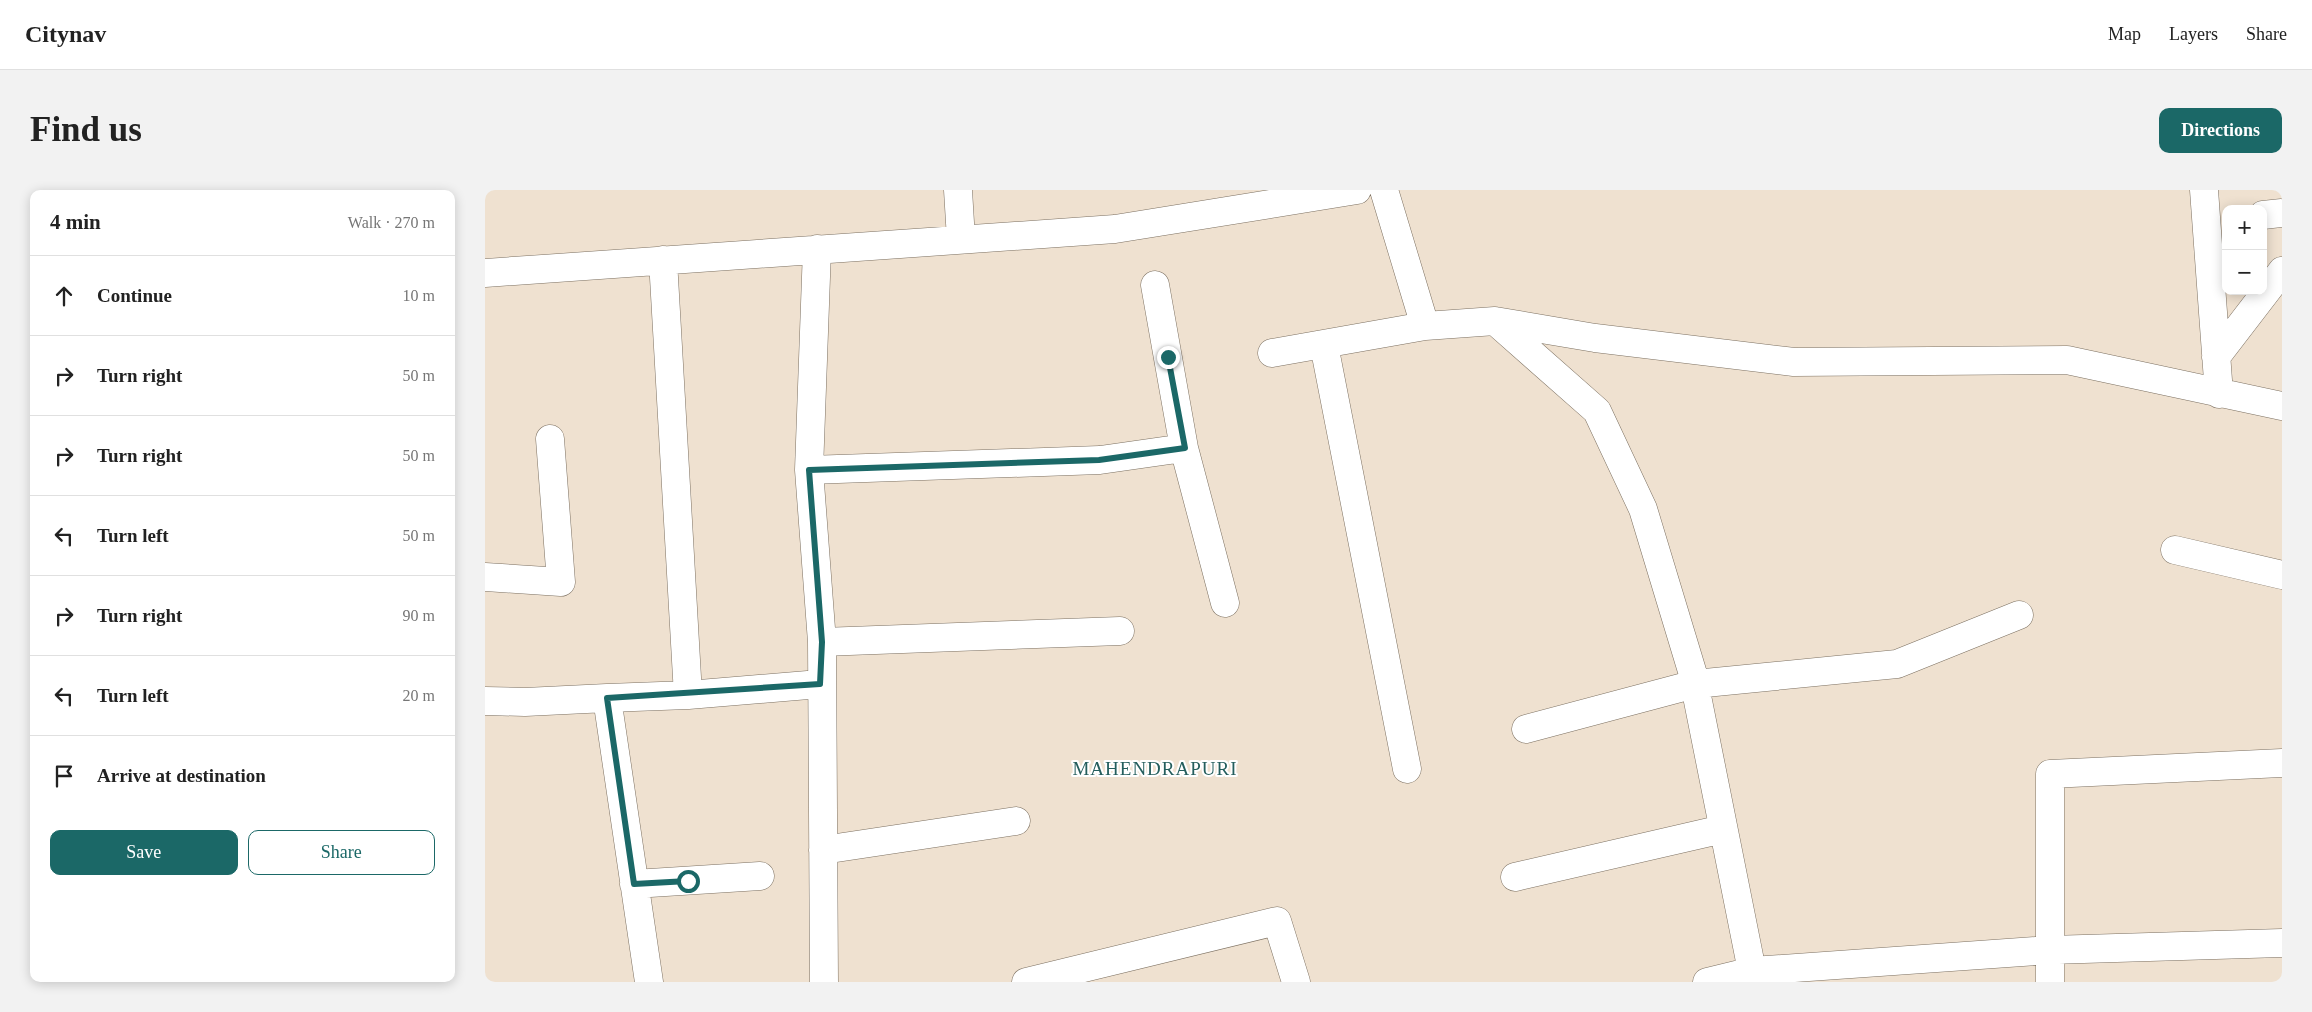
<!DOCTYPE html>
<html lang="en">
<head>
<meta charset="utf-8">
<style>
	body { margin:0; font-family:Georgia,serif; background:#f2f2f2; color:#222 }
	.controls { position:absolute; right:15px; top:15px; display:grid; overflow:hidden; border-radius:10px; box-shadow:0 2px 12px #0003 }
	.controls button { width:45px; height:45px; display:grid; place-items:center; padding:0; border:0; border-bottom:1px solid #e0e0e0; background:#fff; color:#222; font:25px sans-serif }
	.stop { position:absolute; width:15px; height:15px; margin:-11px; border:4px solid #1b6867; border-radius:50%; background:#fff }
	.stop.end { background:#1b6867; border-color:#fff; box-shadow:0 1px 5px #0008 }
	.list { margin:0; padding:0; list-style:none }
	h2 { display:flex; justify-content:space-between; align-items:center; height:65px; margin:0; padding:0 20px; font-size:21px }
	h2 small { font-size:16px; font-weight:400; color:#767676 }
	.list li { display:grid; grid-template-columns:32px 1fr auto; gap:15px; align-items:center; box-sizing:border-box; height:80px; padding:0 20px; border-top:1px solid #e0e0e0 }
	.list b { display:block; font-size:19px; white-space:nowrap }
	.list em { font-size:16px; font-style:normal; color:#767676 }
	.actions { display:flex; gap:10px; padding:15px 20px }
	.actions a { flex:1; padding:11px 0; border:1px solid #1b6867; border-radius:10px; text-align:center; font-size:18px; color:#1b6867 }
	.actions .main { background:#1b6867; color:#fff }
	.icon { flex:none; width:28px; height:28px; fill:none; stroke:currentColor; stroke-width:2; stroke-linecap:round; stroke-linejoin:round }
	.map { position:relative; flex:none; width:1797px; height:792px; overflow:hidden; border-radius:10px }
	header { display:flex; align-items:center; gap:30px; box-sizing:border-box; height:70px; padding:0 25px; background:#fff; border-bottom:1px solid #e0e0e0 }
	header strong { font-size:24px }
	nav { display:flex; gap:28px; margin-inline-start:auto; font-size:18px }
	.intro { display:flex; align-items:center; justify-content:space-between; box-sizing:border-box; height:120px; padding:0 30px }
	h1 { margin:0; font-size:35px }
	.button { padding:12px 22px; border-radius:10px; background:#1b6867; color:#fff; font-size:18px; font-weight:700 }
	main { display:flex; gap:30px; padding:0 30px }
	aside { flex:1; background:#fff; border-radius:10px; box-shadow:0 2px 12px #0003 }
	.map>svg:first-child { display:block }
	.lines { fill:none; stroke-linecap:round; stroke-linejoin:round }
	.minor-casing { stroke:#7c7061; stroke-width:29 }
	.minor { stroke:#fff; stroke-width:28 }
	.route { stroke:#1b6867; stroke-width:6 }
	.labels { text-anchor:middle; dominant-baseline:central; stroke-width:4; stroke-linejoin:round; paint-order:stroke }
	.quarter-label { font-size:19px; letter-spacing:1px; fill:#245e5d; stroke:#fff }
</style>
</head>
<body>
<header>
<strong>Citynav</strong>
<nav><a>Map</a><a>Layers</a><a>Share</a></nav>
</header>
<div class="intro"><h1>Find us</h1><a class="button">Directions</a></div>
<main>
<aside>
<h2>4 min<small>Walk · 270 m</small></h2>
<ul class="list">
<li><svg class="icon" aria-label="ahead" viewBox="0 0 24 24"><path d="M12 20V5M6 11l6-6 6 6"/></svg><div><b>Continue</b></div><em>10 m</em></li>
<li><svg class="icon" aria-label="right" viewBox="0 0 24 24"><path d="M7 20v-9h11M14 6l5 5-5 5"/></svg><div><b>Turn right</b></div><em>50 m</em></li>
<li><svg class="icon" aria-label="right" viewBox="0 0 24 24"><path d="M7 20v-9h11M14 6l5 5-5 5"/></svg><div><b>Turn right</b></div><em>50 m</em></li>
<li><svg class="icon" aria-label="left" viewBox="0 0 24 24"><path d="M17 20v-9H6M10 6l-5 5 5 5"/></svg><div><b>Turn left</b></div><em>50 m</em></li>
<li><svg class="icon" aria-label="right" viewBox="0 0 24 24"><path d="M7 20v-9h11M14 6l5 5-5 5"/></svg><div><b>Turn right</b></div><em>90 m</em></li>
<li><svg class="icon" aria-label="left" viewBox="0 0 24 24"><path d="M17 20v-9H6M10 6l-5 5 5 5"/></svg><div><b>Turn left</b></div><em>20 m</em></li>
<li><svg class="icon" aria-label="arrive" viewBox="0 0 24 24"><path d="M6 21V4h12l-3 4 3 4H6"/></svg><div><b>Arrive at destination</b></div></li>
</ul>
<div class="actions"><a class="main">Save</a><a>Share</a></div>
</aside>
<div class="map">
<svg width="1797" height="792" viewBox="0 0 1797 792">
	<rect width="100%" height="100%" fill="#efe1d0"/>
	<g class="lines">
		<defs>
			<path id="minor" d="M473 0 476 49
				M899 0 940 136 1010 131 1110 148 1309 172 1582 170 1797 216
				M1719 0 1734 204
				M1778 25 1797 23
				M332 59 324 280 337 452 339 792
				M0 83 630 39 872 0
				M670 95 699 258 740 413
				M1010 131 1112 221 1158 319 1207 481 1267 781 1222 792
				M839 155 922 579
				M787 163 940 136
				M1731 167 1797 81
				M324 280 615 270 699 258
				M1690 360 1797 385
				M0 387 76 392 65 249
				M337 452 635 441
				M203 505 335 494
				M0 511 40 512 122 508
				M1041 539 1210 494 1412 474 1534 425
				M338 660 531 631
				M1030 687 1238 639
				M149 694 275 686
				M1267 781 1565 760 1797 753
				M164 792 122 508 203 505 178 70
				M541 792 792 731 811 792
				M1565 792V584L1797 573"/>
		</defs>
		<use href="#minor" class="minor-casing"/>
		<use href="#minor" class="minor"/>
	</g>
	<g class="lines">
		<path class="route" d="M203 691 149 694 122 508 335 494 337 452 324 280 614 270 700 258 683 167"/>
	</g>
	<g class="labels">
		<g class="quarter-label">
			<text x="670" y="578">MAHENDRAPURI</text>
		</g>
	</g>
</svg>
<div class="controls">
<button>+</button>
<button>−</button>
</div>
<div class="stop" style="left:203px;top:691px"></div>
<div class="stop end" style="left:683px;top:167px"></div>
</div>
</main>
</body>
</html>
